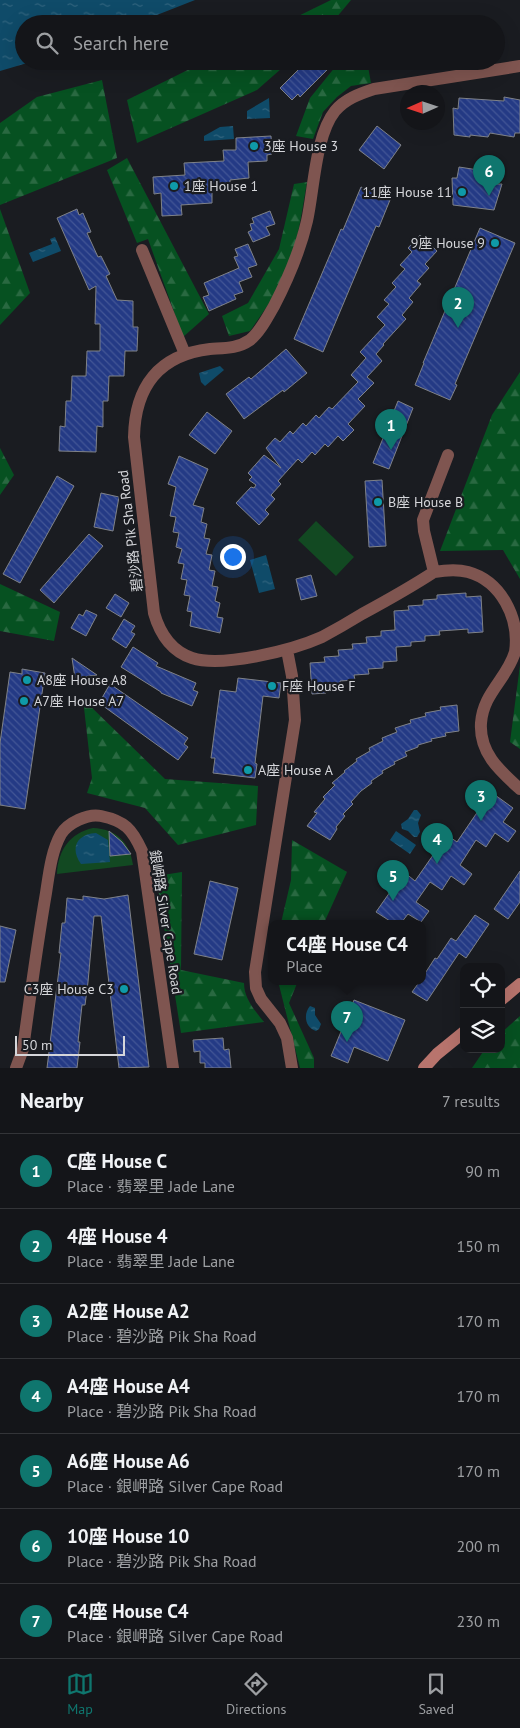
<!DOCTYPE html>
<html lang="en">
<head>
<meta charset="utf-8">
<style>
	body { margin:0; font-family:"PT Sans","Noto Sans TC",sans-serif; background:#212226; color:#f1f3f6 }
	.controls { position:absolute; right:15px; bottom:15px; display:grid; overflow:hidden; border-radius:10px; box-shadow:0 5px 20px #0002 }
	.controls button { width:45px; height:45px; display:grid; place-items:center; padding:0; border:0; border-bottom:1px solid #333438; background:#141519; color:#f1f3f6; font:25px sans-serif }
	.compass { position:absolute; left:400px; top:85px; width:45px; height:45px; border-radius:50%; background:#141519; box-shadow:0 5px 20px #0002; rotate:267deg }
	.scale { position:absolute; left:15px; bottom:12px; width:110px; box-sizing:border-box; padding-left:5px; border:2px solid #d5d6da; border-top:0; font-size:14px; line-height:18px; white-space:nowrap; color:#d5d6da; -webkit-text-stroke:4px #1a1c21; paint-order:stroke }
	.you { position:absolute; left:232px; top:556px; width:18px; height:18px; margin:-12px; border:4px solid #fff; border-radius:50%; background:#1a73e8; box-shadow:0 0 0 8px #1a73e833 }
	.badge { display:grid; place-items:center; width:32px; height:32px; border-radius:50%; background:#0f766e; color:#fff; font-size:16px; font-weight:700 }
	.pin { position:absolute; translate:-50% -41px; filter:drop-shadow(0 1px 2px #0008) }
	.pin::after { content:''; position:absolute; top:26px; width:18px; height:15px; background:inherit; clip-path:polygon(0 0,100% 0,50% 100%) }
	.popup { position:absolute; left:268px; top:920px; width:158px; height:65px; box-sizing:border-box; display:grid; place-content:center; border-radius:10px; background:#141519; filter:drop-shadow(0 1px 4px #0005); font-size:16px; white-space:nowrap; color:#9d9fa2 }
	.popup b { font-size:19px; color:#f1f3f6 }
	.popup::after { content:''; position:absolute; left:50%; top:100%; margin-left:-10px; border:10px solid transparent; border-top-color:#141519 }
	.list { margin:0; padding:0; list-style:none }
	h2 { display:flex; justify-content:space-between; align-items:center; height:65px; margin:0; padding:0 20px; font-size:21px }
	h2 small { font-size:16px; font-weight:400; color:#9d9fa2 }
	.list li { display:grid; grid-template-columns:32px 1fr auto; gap:15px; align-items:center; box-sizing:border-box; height:75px; padding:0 20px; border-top:1px solid #333438 }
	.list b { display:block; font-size:19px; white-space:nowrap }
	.list p { margin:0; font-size:16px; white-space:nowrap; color:#9d9fa2 }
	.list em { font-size:16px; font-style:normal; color:#9d9fa2 }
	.icon { flex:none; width:28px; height:28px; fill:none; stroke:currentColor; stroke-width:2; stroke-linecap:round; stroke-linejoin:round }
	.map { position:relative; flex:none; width:520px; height:1068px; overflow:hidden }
	.search { position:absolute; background:#141519; box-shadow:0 5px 20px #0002; left:15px; right:15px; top:15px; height:55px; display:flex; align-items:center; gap:12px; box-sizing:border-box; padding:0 18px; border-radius:28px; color:#9d9fa2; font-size:19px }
	.sheet { height:590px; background:#141519 }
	nav { display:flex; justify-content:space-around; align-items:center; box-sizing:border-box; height:70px; border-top:1px solid #333438; background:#141519; font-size:14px; color:#9d9fa2 }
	nav a { display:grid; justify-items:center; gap:2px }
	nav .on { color:#0f766e }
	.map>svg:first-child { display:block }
	.green { fill:#124922 }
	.forest { fill:url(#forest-firs) }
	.water { fill:url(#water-ripples) }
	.building { fill:url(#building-back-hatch); stroke:#7f8288 }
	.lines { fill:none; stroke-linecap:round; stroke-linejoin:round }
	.minor { stroke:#7f5550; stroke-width:12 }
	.secondary { stroke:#b8746d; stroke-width:12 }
	.culture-dot { fill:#0f9aa8; stroke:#1a1c21; stroke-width:2 }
	.labels { text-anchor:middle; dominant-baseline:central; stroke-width:4.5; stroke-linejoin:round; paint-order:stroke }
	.poi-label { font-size:14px; fill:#d5d6da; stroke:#1a1c21; text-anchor:start }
	.street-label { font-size:14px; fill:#d5d6da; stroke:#1a1c21 }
</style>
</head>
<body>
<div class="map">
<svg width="520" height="1068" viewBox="0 0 520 1068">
	<defs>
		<pattern id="forest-firs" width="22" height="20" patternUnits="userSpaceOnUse" patternTransform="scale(1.25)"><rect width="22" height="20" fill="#065121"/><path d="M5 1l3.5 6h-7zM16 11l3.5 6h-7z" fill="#296941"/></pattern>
		<pattern id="water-ripples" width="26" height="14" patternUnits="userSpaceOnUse" patternTransform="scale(1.25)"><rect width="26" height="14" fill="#0f4b69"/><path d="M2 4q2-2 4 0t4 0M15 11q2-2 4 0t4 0" fill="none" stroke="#31647e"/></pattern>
		<pattern id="building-back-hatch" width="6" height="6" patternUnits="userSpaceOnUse" patternTransform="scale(1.25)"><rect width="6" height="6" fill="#243a85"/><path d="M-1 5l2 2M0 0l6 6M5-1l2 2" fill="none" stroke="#435696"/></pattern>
	</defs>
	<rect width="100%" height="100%" fill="#1a1c21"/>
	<path class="green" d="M316 521 354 557 336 576 298 540Z
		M93 828C116 829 130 842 133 865L57 874C58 850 70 833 93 828Z"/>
	<path class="forest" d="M331 0H351L331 24H282Z
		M206 61H290L257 90 137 143 127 100Z
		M340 61H367L371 83 351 86 337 97 323 112 313 139 296 136 310 98Z
		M102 80 117 158 0 205V123L37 97Z
		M127 158 209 314 183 337 148 239 137 243 107 170Z
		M307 182C302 211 298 244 286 272 278 293 263 312 250 331L229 336 222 316 248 303 279 249 294 184Z
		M0 209 30 293 0 325Z
		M520 372V579L503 550 440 551 492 415Z
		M0 448 14 475 0 495Z
		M0 584 60 612 54 641 0 631Z
		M520 665V749L510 742Z
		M83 699 165 779 258 786 256 825 178 845 145 808 87 793 92 778Z
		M292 840 347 872 324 923H281L291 880Z
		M182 872 181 970 244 983C244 998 254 1010 264 1022L181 1033 156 876Z
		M278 981H298L289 1003 314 1058V1068H300Z
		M520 1016V1068H472L485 1049H501V1033Z"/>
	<path class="water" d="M0 0H195L134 24H24V61H34L0 71Z
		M269 98 270 118 247 119V111Z
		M233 126 234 139 204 141V136L220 127Z
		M55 237 61 251 33 262 29 253 52 244 50 239Z
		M220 366 224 370 205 386 201 382 199 373Z
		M266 555 275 589 259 593 250 560Z
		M414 810H417L421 815 418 823 420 832 417 837H414L408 831 402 829 401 824 408 819Z
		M396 831 416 845 410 854 390 840Z
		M96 833 108 840 110 862 81 864C70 849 76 834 96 833Z
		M310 1006 315 1008V1015L321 1024 319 1029 316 1031C305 1028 303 1014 310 1006Z"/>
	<path class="building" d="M307 61H336L300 97 298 94 292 100 280 88Z
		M504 97 520 100V133H515L514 137 490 133 488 137 470 135V137L454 135 453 108 458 109 459 98 504 101Z
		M377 126 401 145 384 169 359 150Z
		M271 136 272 154 267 155V161L248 162 249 178 230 180V185L212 187V203L181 205 182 215 162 216 161 193 154 194 153 177 185 175 184 163 224 161 223 150H236V138Z
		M459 167 498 173 497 184H502L494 210 453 205 452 178H457Z
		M361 187 390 200 379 227 376 226 323 352 294 339 341 229 343 230Z
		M77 209 79 215 83 213 91 232 87 233 98 257 101 256 110 274 106 276 117 300 133 301V327H138L137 351H125L124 376H109L108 401H103V427L97 426 96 452 59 451 60 426 65 427 66 401H71L72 376H86L87 351H100V324H95L96 286 89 290 57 218Z
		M270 211 275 224 266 227 270 235 253 242 248 232 252 230 250 224 254 223 252 218Z
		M480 228 515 243 455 384 457 385 450 400 415 385 424 363H423Z
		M420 235 437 251 425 264 429 268 417 281 421 284 409 298 413 302 402 315 406 319 383 344 384 345 376 354 382 361 367 377 374 383 358 399 365 406 348 424 354 430 343 441 338 436 328 447 325 444 315 455 312 452 302 463 298 459 278 481 281 484 271 495 275 499 265 510 269 514 259 525 236 503 251 487 254 488 256 485 249 480 252 477 248 473 264 455 281 468 266 448 275 438 280 442 290 431 293 434 303 423 306 426 316 415 319 418 329 407 332 409 358 382 351 375 366 358 360 352 385 325 377 317 389 304 384 300 396 287 392 283 405 269 400 265 412 252 408 248Z
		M248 244 257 265 248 268 252 277 239 282 243 292 234 295 236 299 209 311 203 297 209 295 204 283 239 268 234 257 238 256 235 249Z
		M286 349 307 373 284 392 283 390 244 419 226 394 249 377 251 379Z
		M398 401 413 408 389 469 373 463Z
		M207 412 232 431 215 454 189 435Z
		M179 456 208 469 193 505 204 508 201 522 207 524 204 538 210 539 206 554 212 555 209 570 215 571 212 586 218 587 215 601 220 603 217 617 223 618 220 633 190 626 192 612 187 611 190 596 184 595 187 580 181 579 184 564 178 563 182 549 176 547 179 533 173 532 176 517 170 516 176 487 168 484Z
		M57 476 74 486 20 583 3 574Z
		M382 480 386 546 369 547 365 481Z
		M101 493 119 497 113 531 94 527Z
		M89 534 103 546 54 603 40 590Z
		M311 575 317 596 301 600 296 579Z
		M466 593V597L481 596 483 632 468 633V629L454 630 439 631 440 635 425 636V641L411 642V646L396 647 397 661 383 662V668L368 669 369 674 354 675 355 680 340 681 341 687 326 688V693L312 694 310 663 325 662 324 657 339 656 338 650 353 649 352 644 367 643 366 637 381 636V631L395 630 394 611 409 610 408 606 423 605V600L437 599V595Z
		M115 594 129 603 121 617 106 608Z
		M86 610 97 615 86 636 71 628 79 614 83 616Z
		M124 619 135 626 131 632 135 634 126 648 112 639Z
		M133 647 158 663 156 666 196 683 193 690 198 692 192 706 161 693V692L121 667Z
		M72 658 97 675 75 678Z
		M22 669 45 673 25 809 0 805V743L10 672 22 674Z
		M238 678 281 683 279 698 263 696 255 763 257 764 255 778 213 773 215 758H211L220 690 236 692Z
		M110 684 188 738 184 744 188 747 178 760 99 703Z
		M457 705 459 731 445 733 446 736 431 739 432 741 418 745V747L405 752 407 756 394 762 395 764 382 771 383 773 371 781 372 783 361 791 351 802 353 804 343 814 345 816 336 827 337 829 330 840 307 826 317 813 314 812 325 799 323 797 335 785 332 783 345 772 344 771 357 761 356 759 370 751 369 748 383 741 382 738 397 732 395 728 411 723 410 720 426 716 425 713 441 710 440 707Z
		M491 792 513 808 503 822 516 831 508 842 495 833 486 847 476 840 460 865 472 874 464 885 451 876 442 890 430 882 416 902 429 911 421 922 408 914 401 923H393L376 912 404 872 415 881 447 835 457 842Z
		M109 831 122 842 131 854 110 856Z
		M520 871V902L508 919 494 909Z
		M210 881 238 888 222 960 194 954Z
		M128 895 149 1067 119 1068 101 916H94L88 982 85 1005H82L78 1042H80L77 1068H47L61 953H59L62 923H65L67 898 83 900V896L104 899Z
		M475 915 489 924 466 958 459 953 427 1001 412 992 420 981H422V978L435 958 437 959 451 938 456 941Z
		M0 926 16 930 5 982H0Z
		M354 1000 405 1020 388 1061 354 1047 348 1063 331 1056Z
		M223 1038 224 1050 229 1049 231 1068H205V1063H200V1051L194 1052 193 1040Z"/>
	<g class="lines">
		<path class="minor" d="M520 66 374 89C359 94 345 99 335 111 315 136 314 190 307 221 300 251 288 279 274 306 267 318 260 332 250 340 237 349 224 348 210 349 158 355 135 387 134 437L154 613C160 634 171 651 192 658 222 668 293 650 322 637 335 630 349 622 362 614 386 601 411 587 434 572 446 570 457 569 468 572 501 581 520 618 515 652 507 679 483 693 481 723 479 753 500 771 520 789
			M142 250 185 354
			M434 572 424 531 423 520 448 455
			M287 650 292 676 295 720 255 972 256 988 261 999 280 1023 287 1038 292 1068
			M16 1068 23 1049C30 997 37 945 46 893 49 874 51 852 61 834 68 823 88 813 101 816 125 821 132 829 142 851L173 1068"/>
		<path class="secondary" d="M501 1000 520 984
			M424 1068 437 1054 464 1032"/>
	</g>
	<g class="culture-dot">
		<circle cx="254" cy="146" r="5"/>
		<circle cx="174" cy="186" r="5"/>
		<circle cx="462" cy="192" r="5"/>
		<circle cx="495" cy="243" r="5"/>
		<circle cx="378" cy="502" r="5"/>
		<circle cx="27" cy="680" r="5"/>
		<circle cx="272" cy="686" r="5"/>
		<circle cx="24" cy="701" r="5"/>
		<circle cx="248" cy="770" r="5"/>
		<circle cx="124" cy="989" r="5"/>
	</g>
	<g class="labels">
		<g class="poi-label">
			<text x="264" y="146">3座 House 3</text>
			<text x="184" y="186">1座 House 1</text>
			<text x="452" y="192" text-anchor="end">11座 House 11</text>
			<text x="485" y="243" text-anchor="end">9座 House 9</text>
			<text x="388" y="502">B座 House B</text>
			<text x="37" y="680">A8座 House A8</text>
			<text x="282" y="686">F座 House F</text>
			<text x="34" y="701">A7座 House A7</text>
			<text x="258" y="770">A座 House A</text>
			<text x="114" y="989" text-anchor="end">C3座 House C3</text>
		</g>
		<g class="street-label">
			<text transform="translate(130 531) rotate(-97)">碧沙路 Pik Sha Road</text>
			<text transform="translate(166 922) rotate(81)">銀岬路 Silver Cape Road</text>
		</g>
	</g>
</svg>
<div class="controls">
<button><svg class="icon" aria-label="locate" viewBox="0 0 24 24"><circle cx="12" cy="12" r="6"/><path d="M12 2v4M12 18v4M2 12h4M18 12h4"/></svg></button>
<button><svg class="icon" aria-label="layers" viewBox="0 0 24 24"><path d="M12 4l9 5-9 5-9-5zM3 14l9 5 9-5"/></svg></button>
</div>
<svg class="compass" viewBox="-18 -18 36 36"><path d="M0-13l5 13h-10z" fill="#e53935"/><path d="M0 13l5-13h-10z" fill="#9d9fa2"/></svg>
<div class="scale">50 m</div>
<div class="you"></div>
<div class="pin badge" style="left:391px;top:450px">1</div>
<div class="pin badge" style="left:458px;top:328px">2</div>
<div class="pin badge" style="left:481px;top:821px">3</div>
<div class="pin badge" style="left:437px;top:864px">4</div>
<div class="pin badge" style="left:393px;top:901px">5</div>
<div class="pin badge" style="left:489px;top:196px">6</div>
<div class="pin badge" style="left:347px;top:1042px">7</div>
<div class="popup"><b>C4座 House C4</b>Place</div>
<div class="search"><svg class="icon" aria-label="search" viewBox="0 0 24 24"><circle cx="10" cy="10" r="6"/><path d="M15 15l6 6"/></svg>Search here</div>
</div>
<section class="sheet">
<h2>Nearby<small>7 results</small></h2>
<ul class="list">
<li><span class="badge">1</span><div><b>C座 House C</b><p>Place · 翡翠里 Jade Lane</p></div><em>90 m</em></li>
<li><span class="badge">2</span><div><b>4座 House 4</b><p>Place · 翡翠里 Jade Lane</p></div><em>150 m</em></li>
<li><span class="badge">3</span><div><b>A2座 House A2</b><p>Place · 碧沙路 Pik Sha Road</p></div><em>170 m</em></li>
<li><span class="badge">4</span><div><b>A4座 House A4</b><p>Place · 碧沙路 Pik Sha Road</p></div><em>170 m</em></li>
<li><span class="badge">5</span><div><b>A6座 House A6</b><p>Place · 銀岬路 Silver Cape Road</p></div><em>170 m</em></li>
<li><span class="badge">6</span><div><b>10座 House 10</b><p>Place · 碧沙路 Pik Sha Road</p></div><em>200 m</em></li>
<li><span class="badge">7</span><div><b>C4座 House C4</b><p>Place · 銀岬路 Silver Cape Road</p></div><em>230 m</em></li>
</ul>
</section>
<nav>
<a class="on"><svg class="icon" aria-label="map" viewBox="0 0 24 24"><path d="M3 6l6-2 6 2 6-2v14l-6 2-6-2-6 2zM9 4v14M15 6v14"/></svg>Map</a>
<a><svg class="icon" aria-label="directions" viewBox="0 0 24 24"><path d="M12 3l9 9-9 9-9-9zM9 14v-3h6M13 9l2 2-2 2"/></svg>Directions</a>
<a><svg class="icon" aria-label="saved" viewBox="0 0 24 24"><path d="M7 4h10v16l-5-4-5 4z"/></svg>Saved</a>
</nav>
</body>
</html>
